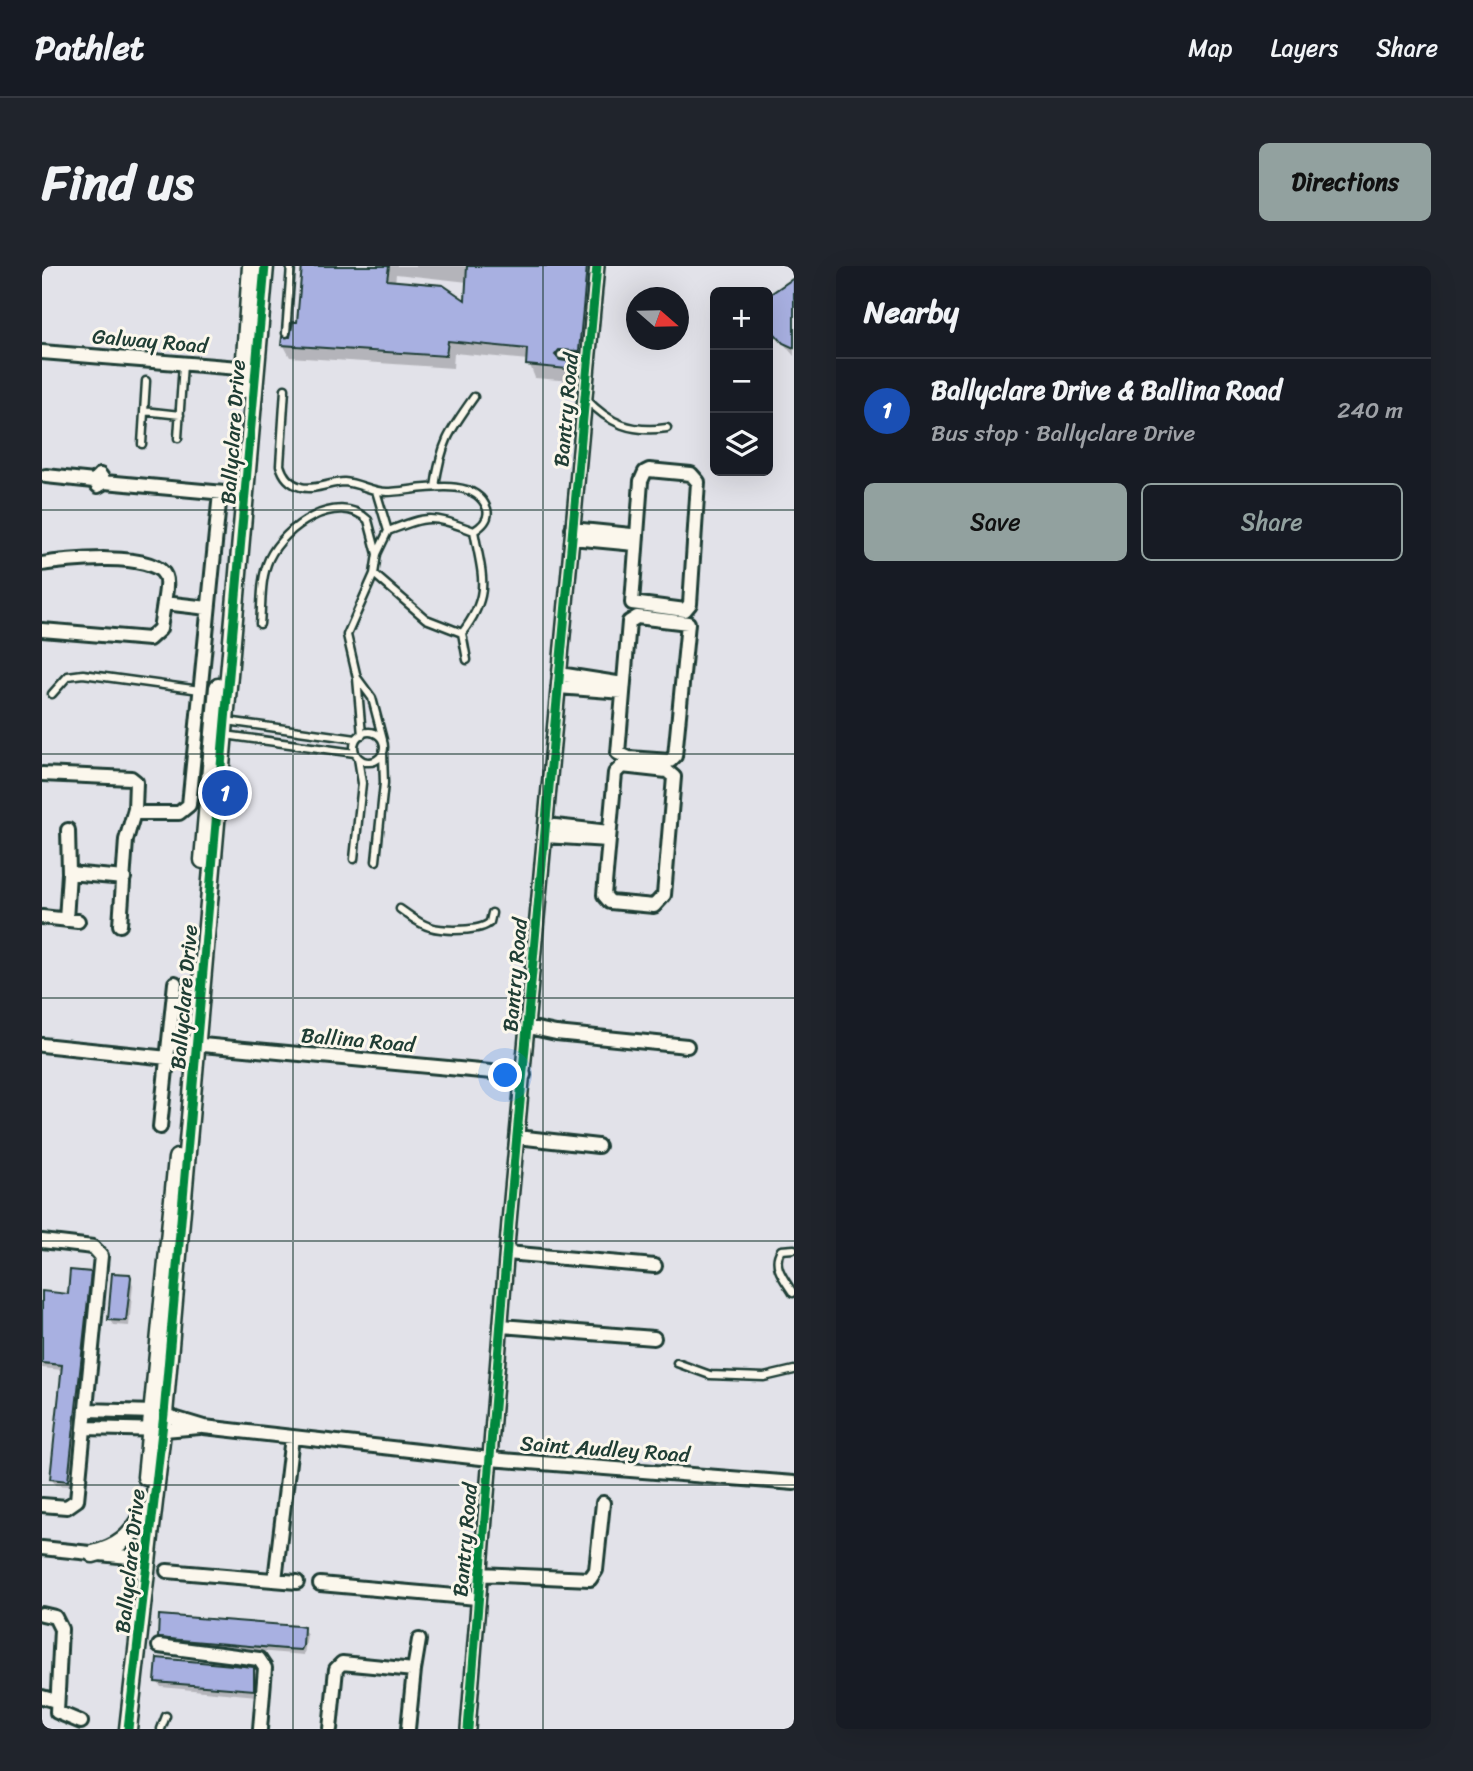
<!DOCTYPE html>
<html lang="en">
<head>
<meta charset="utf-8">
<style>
	body { margin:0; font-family:Sriracha,sans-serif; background:#20242c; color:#f1f3f6 }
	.controls { position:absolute; right:21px; top:21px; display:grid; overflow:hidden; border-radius:10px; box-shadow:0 7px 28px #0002 }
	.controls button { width:63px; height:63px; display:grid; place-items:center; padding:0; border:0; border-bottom:2px solid #363941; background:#171b24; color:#f1f3f6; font:35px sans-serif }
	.compass { position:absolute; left:584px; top:21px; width:63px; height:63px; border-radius:50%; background:#171b24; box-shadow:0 7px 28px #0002; rotate:110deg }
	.you { position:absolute; left:464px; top:810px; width:24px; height:24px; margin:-18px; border:5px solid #fff; border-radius:50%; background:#1a73e8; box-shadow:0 0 0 10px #1a73e833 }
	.badge { display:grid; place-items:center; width:46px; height:46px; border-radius:50%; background:#92a19f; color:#fff; font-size:23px; font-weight:700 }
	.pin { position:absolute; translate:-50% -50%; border:4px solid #fff; box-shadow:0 2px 7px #0006 }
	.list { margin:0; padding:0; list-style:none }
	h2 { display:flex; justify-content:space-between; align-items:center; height:91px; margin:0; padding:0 28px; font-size:30px }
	h2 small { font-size:23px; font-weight:400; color:#9ea1a6 }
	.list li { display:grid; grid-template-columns:46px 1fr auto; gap:21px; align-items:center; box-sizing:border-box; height:105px; padding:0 28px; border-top:2px solid #363941 }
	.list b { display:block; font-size:26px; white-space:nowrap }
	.list p { margin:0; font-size:23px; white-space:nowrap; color:#9ea1a6 }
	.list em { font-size:23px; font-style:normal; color:#9ea1a6 }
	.actions { display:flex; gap:14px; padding:21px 28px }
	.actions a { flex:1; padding:16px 0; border:2px solid #92a19f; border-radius:10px; text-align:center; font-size:24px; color:#92a19f }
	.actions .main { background:#92a19f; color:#111 }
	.icon { flex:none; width:38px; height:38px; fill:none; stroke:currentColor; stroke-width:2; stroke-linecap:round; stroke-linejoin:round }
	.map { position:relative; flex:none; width:752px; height:1463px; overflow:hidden; border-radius:10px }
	header { display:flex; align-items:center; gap:42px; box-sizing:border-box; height:98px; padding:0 35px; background:#171b24; border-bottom:2px solid #363941 }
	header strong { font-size:33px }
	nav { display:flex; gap:38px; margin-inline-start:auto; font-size:24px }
	.intro { display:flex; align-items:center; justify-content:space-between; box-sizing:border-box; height:168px; padding:0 42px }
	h1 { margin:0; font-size:49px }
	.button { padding:18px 32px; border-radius:10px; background:#92a19f; color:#111; font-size:24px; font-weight:700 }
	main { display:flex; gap:42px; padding:0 42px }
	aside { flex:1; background:#171b24; border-radius:10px; box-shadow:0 7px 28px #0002 }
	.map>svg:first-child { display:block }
	.shadow { fill:#0003; fill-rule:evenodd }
	.building { fill:#a8b0e1; stroke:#1f3d34; stroke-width:2 }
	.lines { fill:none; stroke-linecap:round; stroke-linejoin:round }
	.service-casing { stroke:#1f3d34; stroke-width:11 }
	.minor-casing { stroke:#1f3d34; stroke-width:18 }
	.tertiary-casing { stroke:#1f3d34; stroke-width:21 }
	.service { stroke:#fbf7ec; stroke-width:6 }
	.minor { stroke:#fbf7ec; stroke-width:12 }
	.tertiary { stroke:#fbf7ec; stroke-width:16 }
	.cycleway-casing { stroke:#fbf7ec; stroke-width:13 }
	.cycleway { stroke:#00873e; stroke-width:9 }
	.grid { fill:none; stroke:#1f3d34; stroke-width:2; stroke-opacity:0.55 }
	.labels { text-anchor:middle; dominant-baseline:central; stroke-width:6; stroke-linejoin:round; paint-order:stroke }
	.street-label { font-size:21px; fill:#1f3d34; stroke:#fbf7ec }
</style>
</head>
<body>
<header>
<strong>Pathlet</strong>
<nav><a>Map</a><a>Layers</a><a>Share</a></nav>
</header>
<div class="intro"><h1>Find us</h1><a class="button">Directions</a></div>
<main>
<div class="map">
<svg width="752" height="1463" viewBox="0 0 752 1463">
	<rect width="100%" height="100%" fill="#e2e2e9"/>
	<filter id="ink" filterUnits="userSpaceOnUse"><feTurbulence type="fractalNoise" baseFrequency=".0143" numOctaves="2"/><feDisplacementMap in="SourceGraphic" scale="14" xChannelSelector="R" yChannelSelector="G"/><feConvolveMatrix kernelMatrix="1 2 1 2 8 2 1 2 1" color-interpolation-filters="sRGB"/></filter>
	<g filter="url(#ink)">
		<path class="shadow" d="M262 0H552L544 97H534L542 116 493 112 486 94 412 87 411 102 248 91 241 78 250 72 257 58ZM354 8 426 16 424 37 353 17Z
			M752 15V90L727 60Z
			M48 1008 51 1014 29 1220 13 1219 10 1213 21 1104 0 1102V1027L28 1029Z
			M87 1010 91 1019 87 1060 71 1059 67 1053Z
			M261 1363 265 1369 262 1389 121 1377 117 1371Z
			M211 1403 216 1413 215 1430 119 1421 115 1415Z"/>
		<path class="building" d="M260 0H347L345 14 401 19 423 34 425 0H545L537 85 517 84 513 89 518 94 536 97V104L484 99 485 83 406 75 404 90 239 79 240 71H248L251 56H255Z
			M752 12V82L741 77 726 60V35L730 27Z
			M28 1004 49 1006 26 1215 8 1213 20 1099 0 1097V1025L26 1028Z
			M70 1007 88 1008 89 1011 84 1055 66 1054Z
			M117 1349 256 1360 262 1361 261 1380 259 1384 243 1383 116 1372Z
			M115 1392 212 1401V1424L113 1416Z"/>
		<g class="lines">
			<defs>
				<path id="service" d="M244 67 249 0
					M519 89 546 92
					M243 123 238 199C241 210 248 218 259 221 272 225 289 216 302 216 317 217 330 226 345 226 371 226 433 207 445 243 448 253 440 260 432 265 390 250 389 248 346 265L335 288
					M543 132C568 158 589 167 625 162
					M102 145 138 149
					M136 172 141 98
					M100 178 104 115
					M393 221C399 177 407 166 432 131
					M334 225 346 265
					M332 308 384 353 420 367
					M218 358C220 337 218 313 227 293 242 261 295 225 326 254L335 288 332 308 305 369 315 412 320 469
					M425 394 420 367C450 328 440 310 432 265
					M316 413 330 432 341 474
					M10 428 26 410 41 408 158 424
					M185 455 314 473
					M312 481a15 15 0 1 1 30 0a15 15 0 1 1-30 0Z
					M183 469 313 487
					M312 593 320 517 316 492
					M334 595 342 517 341 487
					M358 643C367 649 377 658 388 661 401 665 439 666 448 656L450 647
					M751 1027C743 1014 729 999 739 984L752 983
					M635 1097 668 1109 722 1111 752 1104
					M119 1463 124 1450"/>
				<path id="minor" d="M0 86 209 103
					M607 204 649 208 656 216 648 338 643 344 590 337 599 215 603 206Z
					M4 210 52 215 56 220 63 216 58 209 52 215
					M63 216 204 229
					M530 263 589 269
					M530 272 593 278
					M0 298C22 294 113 285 123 310 126 317 123 329 122 337
					M595 351 646 357 633 490 628 495 587 492 576 487 587 356Z
					M0 364 107 373 118 363 122 337 166 342
					M517 408 581 418
					M516 421 581 426
					M580 500 625 505 632 511 622 629 612 640 568 636 562 629 573 507Z
					M0 508 89 512 94 516 93 543 84 574 78 659
					M92 547H137L147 539 178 227
					M504 559 567 566
					M26 564 27 607
					M503 570 566 574
					M0 651 36 655
					M24 654 27 607 82 612
					M486 761 514 767 645 780
					M128 776 482 809
					M0 779 126 792
					M118 861 133 717
					M475 871 556 880
					M0 975 51 981 59 990 35 1234 25 1241 0 1239
					M465 987 613 1000
					M459 1060 612 1072
					M45 1144 112 1146 162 1161 448 1193 752 1217
					M43 1162 122 1164 158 1161
					M0 1282 106 1293
					M125 1305 255 1316
					M438 1308 548 1313 554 1304 561 1237
					M233 1314 250 1171
					M278 1318 435 1332
					M0 1348 13 1351 19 1363 15 1446 39 1456
					M117 1380 217 1393 223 1402 218 1463
					M372 1404 377 1374
					M0 1431 14 1435
					M288 1463 294 1403 300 1397 372 1404 366 1463
					M426 1463 467 956 555 0"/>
				<path id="tertiary" d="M201 123 209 0
					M161 594 176 421
					M104 1211 135 892
					M51 1288C76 1282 89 1271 101 1249
					M86 1463 122 1148 223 0"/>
			</defs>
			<use href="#service" class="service-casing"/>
			<use href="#minor" class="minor-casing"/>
			<use href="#tertiary" class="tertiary-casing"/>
			<use href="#service" class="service"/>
			<use href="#minor" class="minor"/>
			<use href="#tertiary" class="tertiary"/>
			<defs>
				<path id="cycleway" d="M86 1463 122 1148 223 0
					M426 1463 467 956 555 0"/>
			</defs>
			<use href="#cycleway" class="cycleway-casing"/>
			<use href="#cycleway" class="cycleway"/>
		</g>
	</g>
	<path class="grid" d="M251 0V1463M501 0V1463M0 244H752M0 488H752M0 732H752M0 975H752M0 1219H752"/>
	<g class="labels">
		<g class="street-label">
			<text transform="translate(108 75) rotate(5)">Galway Road</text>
			<text transform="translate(524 144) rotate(-85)">Bantry Road</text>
			<text transform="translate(191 166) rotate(-86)">Ballyclare Drive</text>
			<text transform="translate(473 709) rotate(-85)">Bantry Road</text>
			<text transform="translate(142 731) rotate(-85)">Ballyclare Drive</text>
			<text transform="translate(316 774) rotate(5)">Ballina Road</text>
			<text transform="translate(563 1183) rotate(4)">Saint Audley Road</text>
			<text transform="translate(423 1274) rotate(-85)">Bantry Road</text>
			<text transform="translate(88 1295) rotate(-84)">Ballyclare Drive</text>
		</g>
	</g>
</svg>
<div class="controls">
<button>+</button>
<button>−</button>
<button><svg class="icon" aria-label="layers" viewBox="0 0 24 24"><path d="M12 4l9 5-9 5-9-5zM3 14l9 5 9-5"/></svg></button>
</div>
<svg class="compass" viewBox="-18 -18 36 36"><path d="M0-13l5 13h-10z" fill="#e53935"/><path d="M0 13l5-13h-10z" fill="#9ea1a6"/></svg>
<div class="you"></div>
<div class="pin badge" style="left:183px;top:527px;background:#1a4fb4">1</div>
</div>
<aside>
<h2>Nearby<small></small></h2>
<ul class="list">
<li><span class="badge" style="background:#1a4fb4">1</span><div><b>Ballyclare Drive &amp; Ballina Road</b><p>Bus stop · Ballyclare Drive</p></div><em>240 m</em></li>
</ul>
<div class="actions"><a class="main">Save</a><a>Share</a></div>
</aside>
</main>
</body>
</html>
